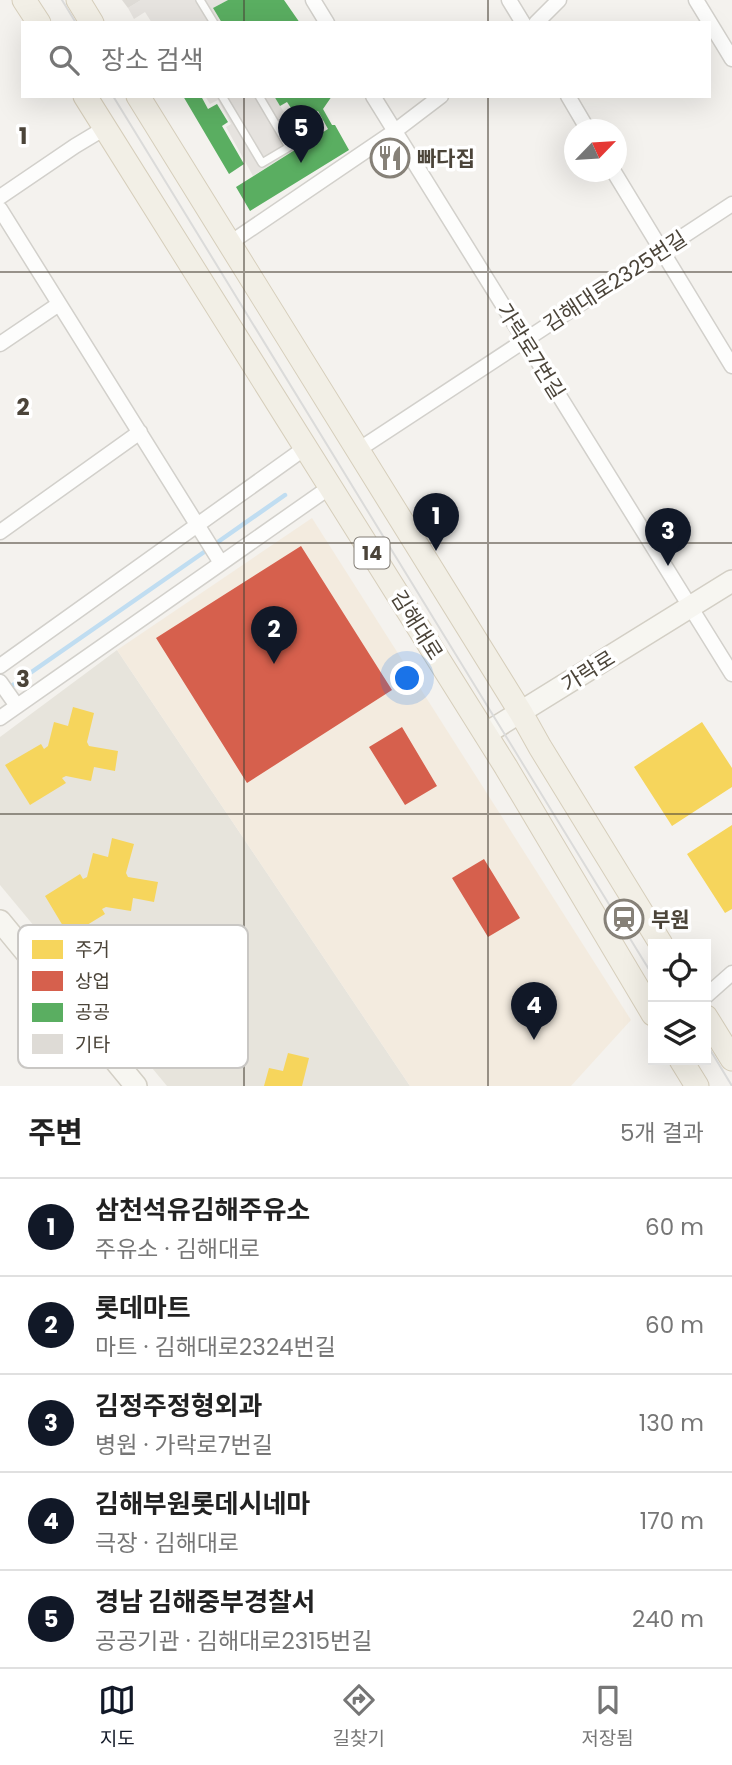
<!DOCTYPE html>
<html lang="ko">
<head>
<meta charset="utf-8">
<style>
	body { margin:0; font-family:Poppins,"Noto Sans KR",sans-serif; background:#f2f2f2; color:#222 }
	.controls { position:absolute; right:21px; bottom:21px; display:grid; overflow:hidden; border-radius:0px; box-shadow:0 7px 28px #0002 }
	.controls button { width:63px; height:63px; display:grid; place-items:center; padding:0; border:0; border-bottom:2px solid #e0e0e0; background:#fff; color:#222; font:35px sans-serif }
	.compass { position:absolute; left:564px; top:119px; width:63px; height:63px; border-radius:50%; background:#fff; box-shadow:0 7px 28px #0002; rotate:65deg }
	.you { position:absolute; left:408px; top:679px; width:24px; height:24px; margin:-18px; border:5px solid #fff; border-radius:50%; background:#1a73e8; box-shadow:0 0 0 10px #1a73e833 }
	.badge { display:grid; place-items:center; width:46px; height:46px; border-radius:50%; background:#111827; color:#fff; font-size:23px; font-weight:700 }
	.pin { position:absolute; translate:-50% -58px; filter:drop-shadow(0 2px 4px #0008) }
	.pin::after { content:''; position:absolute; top:37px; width:24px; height:21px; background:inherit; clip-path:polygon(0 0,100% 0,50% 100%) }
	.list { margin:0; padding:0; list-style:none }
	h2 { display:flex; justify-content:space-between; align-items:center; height:91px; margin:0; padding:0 28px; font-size:30px }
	h2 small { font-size:23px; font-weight:400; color:#767676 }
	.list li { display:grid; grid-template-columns:46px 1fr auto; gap:21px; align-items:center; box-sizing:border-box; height:98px; padding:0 28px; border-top:2px solid #e0e0e0 }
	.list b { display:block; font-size:26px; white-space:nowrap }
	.list p { margin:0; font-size:23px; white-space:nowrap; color:#767676 }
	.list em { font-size:23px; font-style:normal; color:#767676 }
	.icon { flex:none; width:38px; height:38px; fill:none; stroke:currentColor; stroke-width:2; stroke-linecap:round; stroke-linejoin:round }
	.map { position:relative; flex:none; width:732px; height:1086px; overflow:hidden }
	.search { position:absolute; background:#fff; box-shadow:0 7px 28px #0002; left:21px; right:21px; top:21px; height:77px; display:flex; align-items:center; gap:18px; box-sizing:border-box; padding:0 24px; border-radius:0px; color:#767676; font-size:26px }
	.sheet { height:581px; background:#fff }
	nav { display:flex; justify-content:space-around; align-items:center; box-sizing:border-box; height:98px; border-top:2px solid #e0e0e0; background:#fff; font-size:19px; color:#767676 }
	nav a { display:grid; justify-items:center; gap:4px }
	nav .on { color:#111827 }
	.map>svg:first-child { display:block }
	.residential { fill:#e7e4dc }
	.commercial { fill:#f3ebdf }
	.parking { fill:#e6e3df }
	.homes { fill:#f6d55c }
	.shops { fill:#d6604d }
	.public { fill:#5aae61 }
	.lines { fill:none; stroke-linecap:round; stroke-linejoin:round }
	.stream { stroke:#c0ddf1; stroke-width:4.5 }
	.building { fill:#dedbd6 }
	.lane-casing { stroke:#d2d0cb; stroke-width:10 }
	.street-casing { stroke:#d2d0cb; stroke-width:17 }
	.secondary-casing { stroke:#d3cfc5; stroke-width:24 }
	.primary-casing { stroke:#d6cebb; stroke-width:25 }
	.lane { stroke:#fdfdfc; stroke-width:7 }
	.street { stroke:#fdfdfc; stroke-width:14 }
	.secondary { stroke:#f7f6f1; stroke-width:21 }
	.primary { stroke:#f2efe6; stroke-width:23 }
	.tram { stroke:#dbdbda; stroke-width:2 }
	.grid { fill:none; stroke:#4b4439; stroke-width:2; stroke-opacity:0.55 }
	.labels { text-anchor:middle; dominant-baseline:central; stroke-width:7; stroke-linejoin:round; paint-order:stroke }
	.shield { fill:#fff; stroke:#817c74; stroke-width:2 }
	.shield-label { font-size:19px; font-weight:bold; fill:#4b4439 }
	.poi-label { font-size:21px; font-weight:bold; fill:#4b4439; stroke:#fff; text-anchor:start }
	.street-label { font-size:21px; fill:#4b4439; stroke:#fff }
	.key { fill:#fff; stroke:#c9c7c4; stroke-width:2 }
	.key-label { font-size:19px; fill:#4b4439 }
	.grid-label { font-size:23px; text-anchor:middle; font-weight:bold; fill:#4b4439; stroke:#fff; stroke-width:7; stroke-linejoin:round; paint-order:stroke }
</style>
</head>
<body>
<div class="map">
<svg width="732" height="1086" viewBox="0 0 732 1086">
	<rect width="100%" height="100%" fill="#f4f2ee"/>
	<path class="residential" d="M117 650 410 1086H167L0 885V737Z"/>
	<path class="commercial" d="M312 518 631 1020 571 1086H410L117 650Z"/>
	<path class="parking" d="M141 0H228L213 8 222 23H152L145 12 134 19 128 8Z
		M205 96H274L304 144 253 176 226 127 231 124 218 100 210 104Z"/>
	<path class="homes" d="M73 707 94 713 87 742 89 746 118 751 115 771 94 767 91 781 66 776 62 778 66 783 30 805 5 765 41 744 44 749 48 746 54 722 68 726Z
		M702 722 732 768V787L672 826 634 767Z
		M732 825V909L725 913 687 854Z
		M112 838 134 844 126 873 128 877 158 882 154 902 133 898 131 911 106 907 102 909 105 914 69 936 45 896 80 874 83 879 87 877 93 853 108 857Z
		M204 945 226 951 218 980 220 984 249 989 246 1009 225 1005 223 1018 198 1014 194 1016 197 1021 161 1043 137 1003 172 982 175 986 179 984 185 960 200 964Z
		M288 1053 309 1058 302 1086H264L269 1068 283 1071Z"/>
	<path class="shops" d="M301 546 392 690 247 783 156 638Z
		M402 727 437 786 405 805 369 747Z
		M484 859 520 918 488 937 452 878Z"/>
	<path class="public" d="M228 0H284L300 23H222L213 8Z
		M183 96H201L208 109 217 104 228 122 222 126 244 164 229 174Z
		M274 96H332L323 109 332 125H335L349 150 250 211 236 187 328 129 318 111 312 114 299 113 291 108 287 102 280 106Z"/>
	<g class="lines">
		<path class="stream" d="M215 544 285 495
			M0 694 207 550"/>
	</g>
	<path class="building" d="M122 0H141L128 8Z"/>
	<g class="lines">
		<defs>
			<path id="lane" d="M200 0 214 23
				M222 96 262 163 289 147 259 96"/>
			<path id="street" d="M313 0 327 23
				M509 0 523 23
				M696 0 732 59
				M536 23 559 0
				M373 96 732 674
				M568 96 588 130
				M614 172 732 366
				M0 197 75 146 105 128
				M0 209 221 563
				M230 243 395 131 441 96
				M0 344 59 304
				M358 450 732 204
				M0 532 140 432
				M0 666 305 448
				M0 682 17 706
				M0 718 330 487
				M706 996 732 973"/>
			<path id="secondary" d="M485 734 732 581
				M0 921 136 1086"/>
			<path id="primary" d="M24 0 39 23
				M78 0 92 23
				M85 96 506 767 653 1014
				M138 96 521 713 540 747 661 944
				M706 1017 732 1059
				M681 1060 697 1086"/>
		</defs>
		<use href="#lane" class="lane-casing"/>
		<use href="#street" class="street-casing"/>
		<use href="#secondary" class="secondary-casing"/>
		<use href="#primary" class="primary-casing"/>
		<use href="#lane" class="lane"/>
		<use href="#street" class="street"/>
		<use href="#secondary" class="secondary"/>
		<use href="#primary" class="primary"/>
		<path class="tram" d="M62 0 76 23
			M113 96 653 976
			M706 1043 732 1086"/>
	</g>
	<path class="grid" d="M244 0V23M488 0V23M244 96V1086M488 96V1086M0 272H732M0 543H732M0 814H732"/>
	<defs>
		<symbol id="restaurant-ring" viewBox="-11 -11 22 22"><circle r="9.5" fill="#fff" stroke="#868178" stroke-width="1.5"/><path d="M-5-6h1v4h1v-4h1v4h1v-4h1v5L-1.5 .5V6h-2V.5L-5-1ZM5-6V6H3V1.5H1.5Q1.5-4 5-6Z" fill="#868178"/></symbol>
		<symbol id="station-ring" viewBox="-11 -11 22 22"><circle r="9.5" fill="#fff" stroke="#868178" stroke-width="1.5"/><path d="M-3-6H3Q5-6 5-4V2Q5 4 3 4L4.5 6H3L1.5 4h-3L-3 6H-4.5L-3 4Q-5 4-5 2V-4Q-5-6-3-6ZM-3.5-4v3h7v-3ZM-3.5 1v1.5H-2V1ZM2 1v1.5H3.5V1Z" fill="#868178"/></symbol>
	</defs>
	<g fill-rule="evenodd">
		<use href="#restaurant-ring" x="368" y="136" width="44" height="44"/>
		<use href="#station-ring" x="602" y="897" width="44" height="44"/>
	</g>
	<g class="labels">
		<rect class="shield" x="354.5" y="537.5" width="35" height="31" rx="5"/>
		<g class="shield-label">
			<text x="372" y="553">14</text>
		</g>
		<g class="poi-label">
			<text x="417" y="158">빠다집</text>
			<text x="651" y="919">부원</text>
		</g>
		<g class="street-label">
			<text transform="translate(615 281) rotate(-33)">김해대로2325번길</text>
			<text transform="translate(531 351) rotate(58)">가락로7번길</text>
			<text transform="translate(417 625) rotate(58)">김해대로</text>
			<text transform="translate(588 671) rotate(-32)">가락로</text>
		</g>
	</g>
	<rect x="18" y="925" width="230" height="143" rx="10" class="key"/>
	<rect x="32" y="940" width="31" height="19" fill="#f6d55c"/>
	<rect x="32" y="971" width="31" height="20" fill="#d6604d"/>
	<rect x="32" y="1003" width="31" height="19" fill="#5aae61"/>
	<rect x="32" y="1034" width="31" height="20" fill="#dedbd6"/>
	<g class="key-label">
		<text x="75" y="956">주거</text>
		<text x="75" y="988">상업</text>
		<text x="75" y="1019">공공</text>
		<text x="75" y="1051">기타</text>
	</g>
	<g class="grid-label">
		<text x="23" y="144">1</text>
		<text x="23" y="415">2</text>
		<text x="23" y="687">3</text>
	</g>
</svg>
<div class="controls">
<button><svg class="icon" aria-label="locate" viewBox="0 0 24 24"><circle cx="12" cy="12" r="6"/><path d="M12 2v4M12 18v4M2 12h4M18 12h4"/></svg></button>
<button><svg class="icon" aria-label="layers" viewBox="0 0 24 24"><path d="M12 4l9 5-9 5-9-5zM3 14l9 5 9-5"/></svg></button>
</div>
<svg class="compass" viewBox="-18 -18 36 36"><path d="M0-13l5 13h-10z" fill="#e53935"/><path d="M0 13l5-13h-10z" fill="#767676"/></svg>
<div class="you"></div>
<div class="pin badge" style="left:436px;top:551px">1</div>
<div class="pin badge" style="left:274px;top:664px">2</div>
<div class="pin badge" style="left:668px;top:566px">3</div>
<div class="pin badge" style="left:534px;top:1040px">4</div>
<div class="pin badge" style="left:301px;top:163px">5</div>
<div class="search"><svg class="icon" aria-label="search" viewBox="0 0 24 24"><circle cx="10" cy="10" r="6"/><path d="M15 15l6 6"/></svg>장소 검색</div>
</div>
<section class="sheet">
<h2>주변<small>5개 결과</small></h2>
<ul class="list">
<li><span class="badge">1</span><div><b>삼천석유김해주유소</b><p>주유소 · 김해대로</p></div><em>60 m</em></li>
<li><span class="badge">2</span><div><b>롯데마트</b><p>마트 · 김해대로2324번길</p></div><em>60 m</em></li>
<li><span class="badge">3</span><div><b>김정주정형외과</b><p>병원 · 가락로7번길</p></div><em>130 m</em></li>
<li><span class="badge">4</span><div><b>김해부원롯데시네마</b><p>극장 · 김해대로</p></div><em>170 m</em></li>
<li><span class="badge">5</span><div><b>경남 김해중부경찰서</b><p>공공기관 · 김해대로2315번길</p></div><em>240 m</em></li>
</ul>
</section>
<nav>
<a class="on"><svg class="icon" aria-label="map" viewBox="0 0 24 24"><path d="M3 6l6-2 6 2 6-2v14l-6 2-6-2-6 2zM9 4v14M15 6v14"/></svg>지도</a>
<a><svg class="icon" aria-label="directions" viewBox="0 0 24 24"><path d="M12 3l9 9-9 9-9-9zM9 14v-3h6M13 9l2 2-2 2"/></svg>길찾기</a>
<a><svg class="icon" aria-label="saved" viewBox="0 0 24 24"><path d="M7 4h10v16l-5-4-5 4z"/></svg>저장됨</a>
</nav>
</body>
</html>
